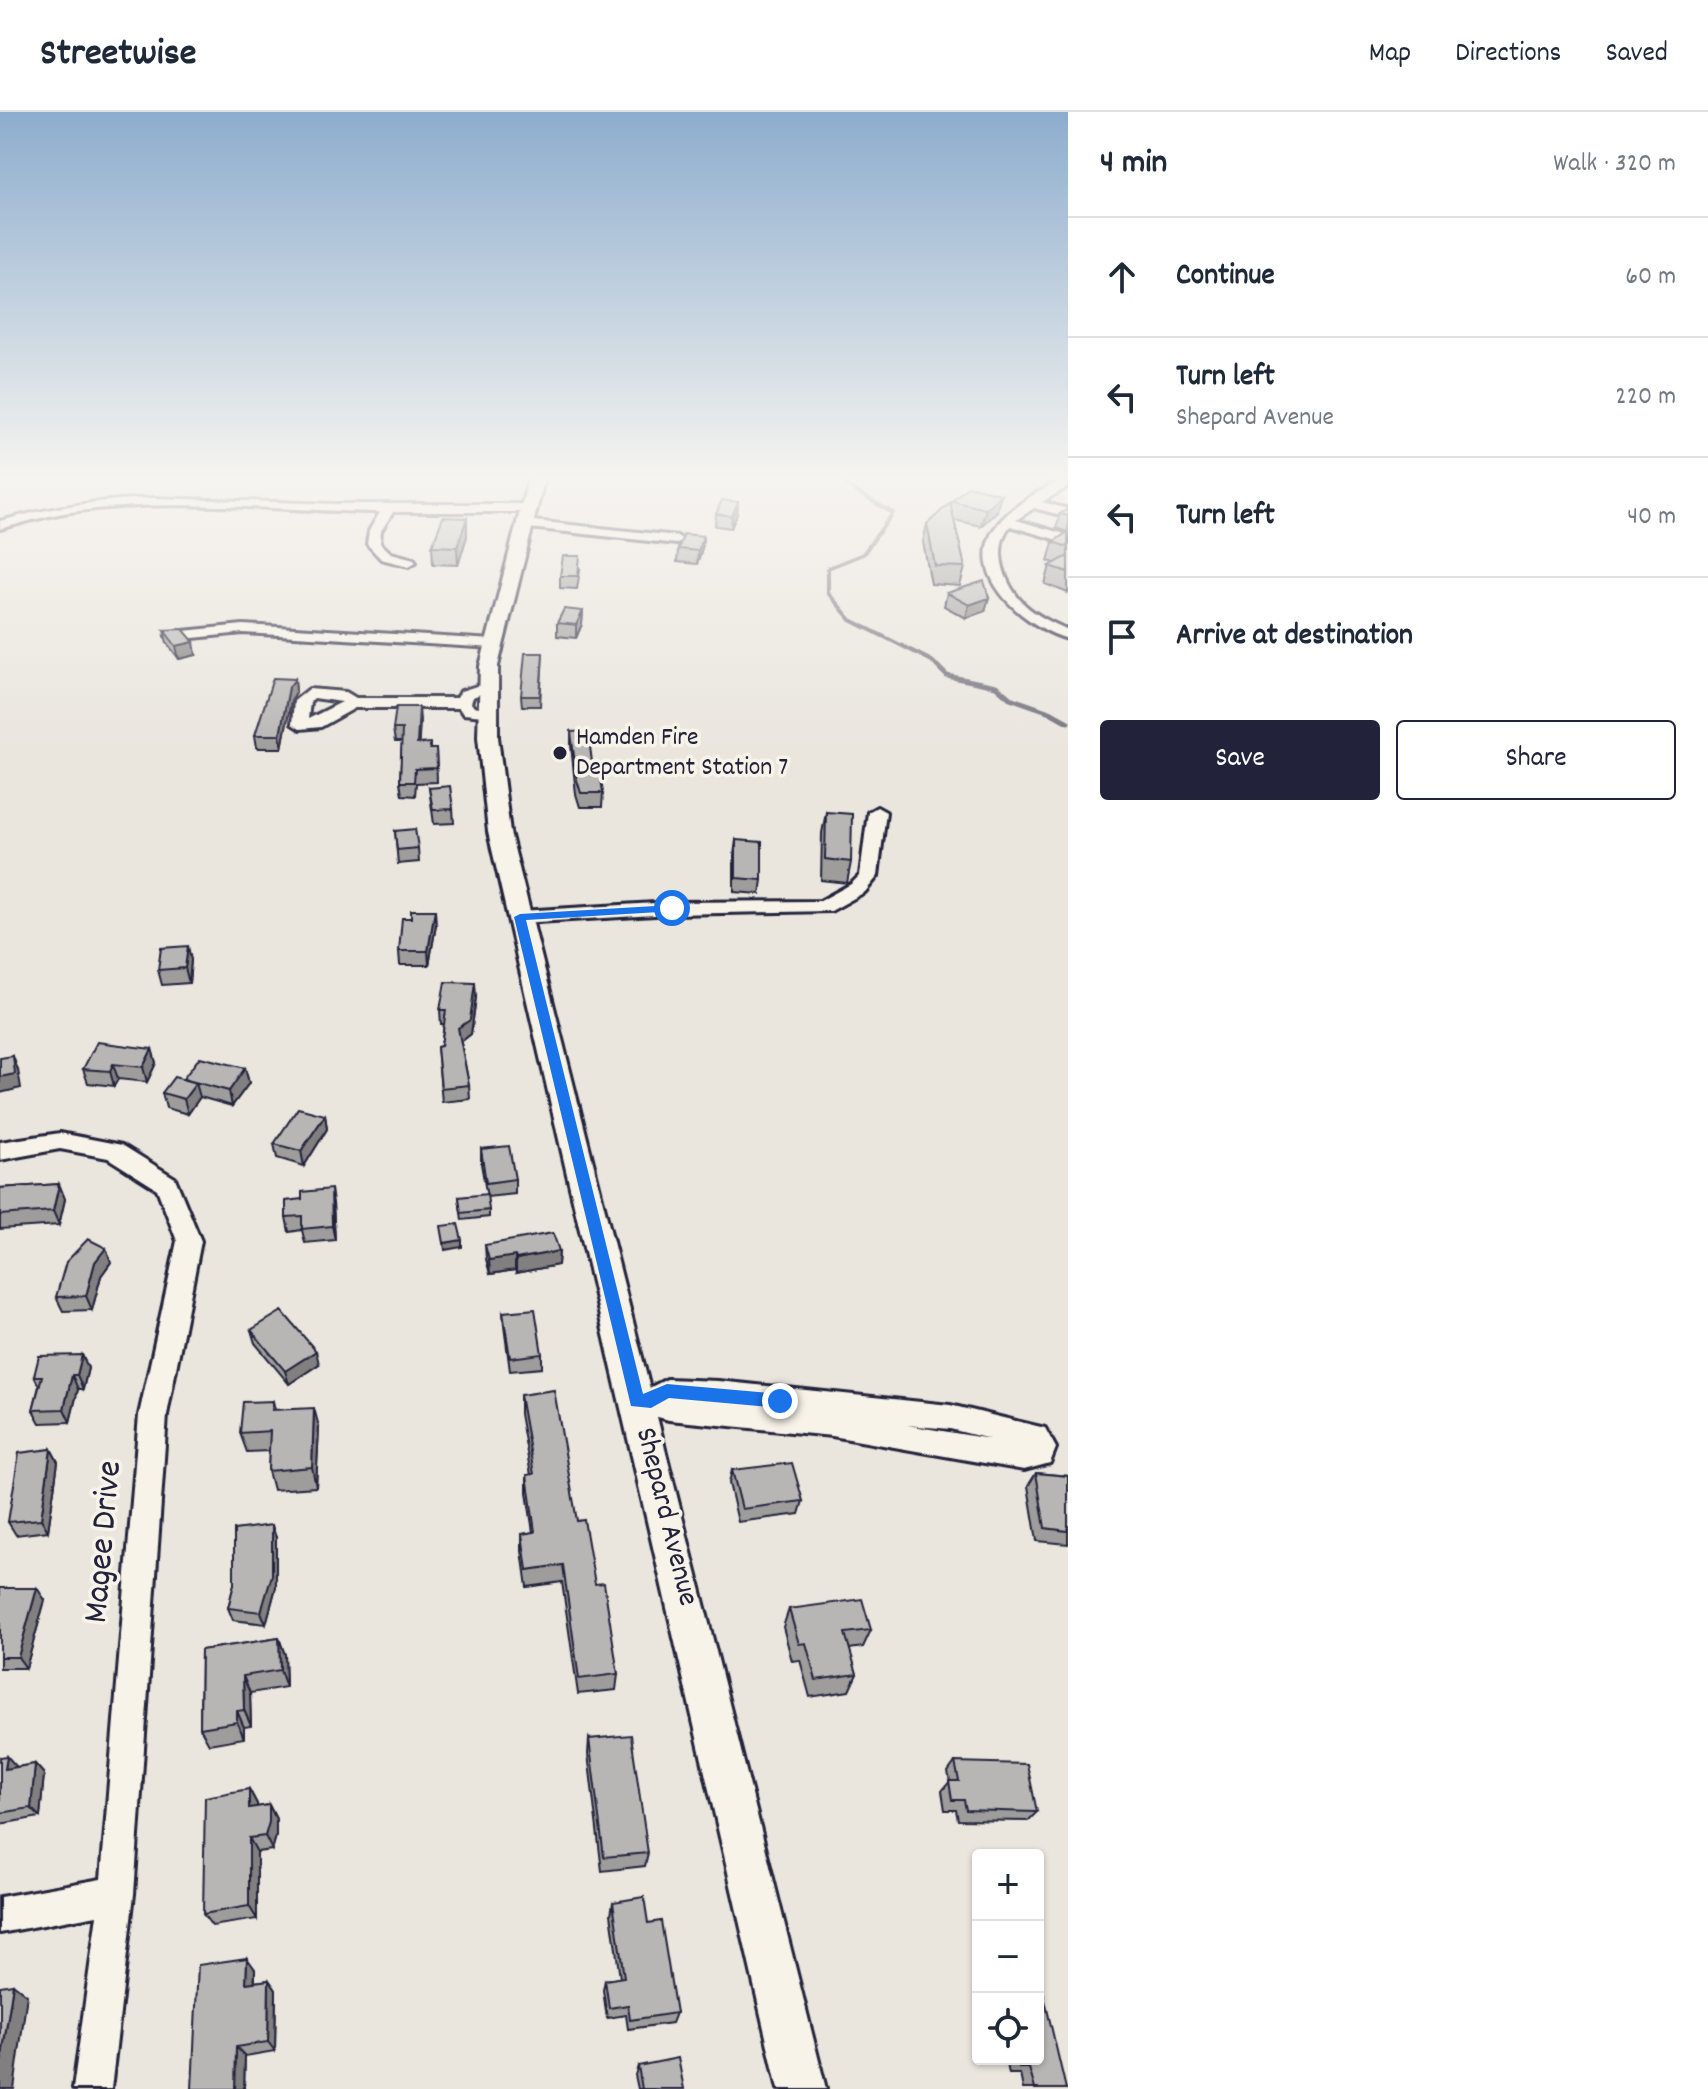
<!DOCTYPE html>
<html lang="en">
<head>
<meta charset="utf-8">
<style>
	body { margin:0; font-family:Dekko,sans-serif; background:#f2f2f3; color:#1f2937 }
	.controls { position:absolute; right:24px; bottom:24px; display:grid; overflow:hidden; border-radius:8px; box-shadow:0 2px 6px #0004 }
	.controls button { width:72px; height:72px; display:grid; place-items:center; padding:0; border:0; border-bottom:2px solid #e0e1e3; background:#fff; color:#1f2937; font:40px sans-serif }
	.stop { position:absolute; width:24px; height:24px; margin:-18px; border:6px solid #1a73e8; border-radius:50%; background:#fff }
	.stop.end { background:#1a73e8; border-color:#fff; box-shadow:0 2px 8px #0008 }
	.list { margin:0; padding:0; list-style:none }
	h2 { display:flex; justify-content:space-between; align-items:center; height:104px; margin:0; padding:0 32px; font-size:34px }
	h2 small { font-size:26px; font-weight:400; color:#747a83 }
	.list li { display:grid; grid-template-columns:52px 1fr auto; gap:24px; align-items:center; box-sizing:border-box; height:120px; padding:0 32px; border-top:2px solid #e0e1e3 }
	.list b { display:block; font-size:30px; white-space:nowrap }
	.list p { margin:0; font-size:26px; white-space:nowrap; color:#747a83 }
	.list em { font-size:26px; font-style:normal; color:#747a83 }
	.actions { display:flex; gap:16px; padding:24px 32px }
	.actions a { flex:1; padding:18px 0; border:2px solid #22223b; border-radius:8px; text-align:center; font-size:28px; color:#22223b }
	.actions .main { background:#22223b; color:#fff }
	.icon { flex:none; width:44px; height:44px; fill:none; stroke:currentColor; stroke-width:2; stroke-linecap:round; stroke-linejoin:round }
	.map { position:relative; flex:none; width:1068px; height:1977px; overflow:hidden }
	header { display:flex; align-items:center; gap:48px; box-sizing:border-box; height:112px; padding:0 40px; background:#fff; border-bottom:2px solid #e0e1e3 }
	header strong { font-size:38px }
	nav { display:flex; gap:44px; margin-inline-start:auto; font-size:28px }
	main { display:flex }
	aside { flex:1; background:#fff }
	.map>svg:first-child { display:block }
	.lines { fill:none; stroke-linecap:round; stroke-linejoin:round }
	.stream-far1 { stroke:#716f7b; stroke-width:4 }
	.stream { stroke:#716f7b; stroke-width:5 }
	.minor-casing { stroke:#22223b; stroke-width:6 }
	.major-casing { stroke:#22223b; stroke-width:6 }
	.minor { fill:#f7f3e8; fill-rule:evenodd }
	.major { fill:#f7f3e8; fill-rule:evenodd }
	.wall { fill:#9e9d9c; stroke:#22223b; stroke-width:2 }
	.shaded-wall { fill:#817f7f; stroke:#22223b; stroke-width:2 }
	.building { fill:#b8b6b5; stroke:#22223b; stroke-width:2 }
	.route { fill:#1a73e8 }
	.poi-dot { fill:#22223b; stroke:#f7f3e8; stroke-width:3 }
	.labels { text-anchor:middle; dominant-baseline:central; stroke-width:7; stroke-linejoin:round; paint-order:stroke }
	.far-poi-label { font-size:26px; fill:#22223b; stroke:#f7f3e8; text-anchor:start }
	.street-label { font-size:30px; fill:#22223b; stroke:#f7f3e8 }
	.near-street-label { font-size:36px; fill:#22223b; stroke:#f7f3e8 }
</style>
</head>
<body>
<header>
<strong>Streetwise</strong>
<nav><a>Map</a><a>Directions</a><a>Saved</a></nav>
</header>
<main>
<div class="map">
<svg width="1068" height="1977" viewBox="0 0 1068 1977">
	<rect width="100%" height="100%" fill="#eae6de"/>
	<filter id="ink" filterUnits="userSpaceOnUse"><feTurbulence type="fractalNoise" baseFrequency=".0125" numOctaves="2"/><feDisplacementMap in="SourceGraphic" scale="16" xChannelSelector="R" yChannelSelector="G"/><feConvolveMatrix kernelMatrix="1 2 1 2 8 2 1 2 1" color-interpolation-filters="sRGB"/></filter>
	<g filter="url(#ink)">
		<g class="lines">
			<path class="stream-far1" d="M842 364V368L853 378 893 401 863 442 828 456V481L851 508 932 549 939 556"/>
			<path class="stream" d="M937 554 947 564 996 574 1010 586 1050 600 1068 610"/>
			<defs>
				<path id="minor" d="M1068 366V375L1042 390 1068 397V405L1034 396 1016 408 1068 423V431L1010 414C991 437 1005 474 1025 493 1037 504 1053 511 1068 518V527C1030 517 971 471 990 425 1001 399 1043 375 1068 366Z
					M153 386 336 392H529L535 396 529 400H393L381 419 380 431 391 441 414 447 416 450 409 454 381 447 367 432 369 419 380 400C280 399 178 386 78 399 51 402 26 410 0 417V409C51 395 100 388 153 386Z
					M524 408 677 424 683 428 677 432 520 415 518 412Z
					M243 513 494 528 501 532 494 536 243 521 173 528 166 524 173 520Z
					M489 570 497 575 473 585 471 591 474 595 494 599V605L463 602 459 596H355L321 615 300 617 292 612 294 589 309 577 346 580 356 586H457L461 579ZM314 586 342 590 308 607 310 590Z
					M877 695 886 700 878 764 865 780 831 799 672 802 520 811 510 805 520 799 672 790 820 789 851 772 860 763 868 700Z
					M60 1021 122 1033 175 1066 201 1129 167 1303 134 1782 111 1977H73L97 1803 0 1821V1785L101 1767 139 1303 177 1129 157 1077 108 1046 60 1037 0 1048V1030Z
					M667 1267 718 1269 950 1293 1045 1316 1056 1336 1050 1351 1024 1358 832 1324 669 1308 627 1297 624 1289 627 1281 647 1277ZM907 1313 950 1317 990 1327Z"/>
				<path id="major" d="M529 364H545L498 554V625L510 720 826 1977H778L488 720 478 625 480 554Z"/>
			</defs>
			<use href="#minor" class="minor-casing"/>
			<use href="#major" class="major-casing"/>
			<use href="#minor" class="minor"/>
			<use href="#major" class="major"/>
		</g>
		<path class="wall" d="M952 389 997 399 981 414 954 408 965 455 960 474 931 472 923 430 927 412 951 396Z
			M738 390 737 402 731 416 715 414 716 402Z
			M1068 397V420L1056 416 1060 402Z
			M467 406V424L458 453 433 452 432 434Z
			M1068 420V481L1045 472 1050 454 1055 451 1048 449 1053 430Z
			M703 424 702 436 697 452 677 450 678 437Z
			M580 457 577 477 560 476V464Z
			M947 481 985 499 966 506 944 494Z
			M583 499 582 512 576 526 557 524V511Z
			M164 518 196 543 179 547 167 531Z
			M543 541 540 594H522L521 584Z
			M295 567 296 580 291 589 282 636H257L255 623Z
			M420 608 418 632 430 637H436L437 670 416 671 415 684 402 683 400 670 402 630H395L393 617Z
			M571 620 592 650 603 681 602 695H580L576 682 571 633Z
			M429 676 453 697 454 711 434 712Z
			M826 700 851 750 847 771 821 768 822 721Z
			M395 719 418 736 419 750 398 752Z
			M736 728 762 768 760 782 734 780V743Z
			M436 813 429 853H400L399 839Z
			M191 848 189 871 162 873 158 858Z
			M476 885 471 922 461 930 469 973 470 987 442 990 437 935 441 934 444 912H441L440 898Z
			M152 937 156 951 147 970 118 967 114 974 88 971 83 957Z
			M245 956 249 971 232 994 200 985 188 1002 166 996 162 981 183 967Z
			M325 1003 327 1017 304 1054 277 1046 274 1032Z
			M481 1037 515 1067V1082L487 1085 481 1052Z
			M59 1072 65 1087 59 1113 0 1117V1076Z
			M459 1085 489 1098V1105L462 1108Z
			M333 1091 335 1128 305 1131 302 1118 289 1120 286 1105Z
			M485 1133 559 1139 558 1153 516 1161 515 1158 490 1162 486 1147Z
			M111 1150 101 1164 92 1198 63 1199 56 1185Z
			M503 1200 542 1242V1256L510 1259 504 1214Z
			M251 1218 319 1252 289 1272 255 1231Z
			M82 1243 88 1256 83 1277H78L70 1310 40 1311 33 1298 39 1274 34 1264Z
			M520 1283 577 1409 618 1562 616 1578 578 1582 562 1470 527 1475 522 1439V1422L533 1420 527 1381V1363H531L520 1302Z
			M273 1289 275 1298 319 1315 316 1375 273 1378 268 1359 269 1339 247 1340 240 1321Z
			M51 1337 58 1350 48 1419 16 1423 8 1410Z
			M732 1358 803 1389 799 1402 738 1410 729 1371Z
			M1036 1361 1068 1364V1432L1037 1429 1028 1374Z
			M276 1426V1475L266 1512 233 1508 228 1496 234 1472Z
			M0 1476 45 1488 26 1556H0Z
			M789 1497 871 1518 863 1535 849 1537 857 1562 849 1579 810 1585 800 1548 792 1549 783 1515Z
			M279 1526 285 1543 286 1575 250 1581 251 1614 244 1615V1626L209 1632 200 1616 201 1538Z
			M589 1627 648 1741 645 1754 602 1759 588 1642Z
			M0 1645 16 1655 35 1652 44 1662 40 1705 0 1712Z
			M955 1650 1037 1700 1028 1709 958 1708 956 1698H945L942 1679 950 1669 948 1660Z
			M249 1677 257 1692V1695L269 1693 276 1707V1724L272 1738 257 1740V1807L212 1814 203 1802Z
			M613 1790 648 1811 676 1901 672 1911 628 1917 626 1903 607 1906 603 1878 605 1868 620 1866 611 1802Z
			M255 1857V1870L269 1868 276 1878 275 1939 245 1944 244 1977H192Z
			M1006 1947H1038L1066 1977H1023L1020 1962H1009Z
			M638 1954 684 1977H638L635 1963Z"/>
		<path class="shaded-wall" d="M1001 382 997 399 981 414 986 397Z
			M738 390 737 402 731 416 732 404Z
			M467 406V424L458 453 457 435Z
			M703 424 702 436 697 452 698 439Z
			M989 486 985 499 966 506 969 493Z
			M583 499 582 512 576 526V513Z
			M194 530 196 543 179 547 176 534Z
			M295 567 296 580 291 589 282 636 280 623 289 575Z
			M419 595 420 608 418 645 417 632Z
			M435 798 436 813 429 853 428 839Z
			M188 834 191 848 189 871 185 856Z
			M475 871 476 885 471 922 459 931 458 916Z
			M152 937 156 951 147 970 143 955Z
			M13 944 18 958 21 976 0 981V965Z
			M113 952 118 967 114 974 110 959Z
			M245 956 249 971 232 994 229 979Z
			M196 971 200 985 188 1002 184 987Z
			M325 1003 327 1017 304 1054 301 1039Z
			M59 1072 65 1087 59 1113 53 1099Z
			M331 1077 333 1091 335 1128 332 1114Z
			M462 1128V1135L445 1138 444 1131Z
			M106 1136 111 1150 101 1164 92 1198 86 1184 95 1150Z
			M559 1139 558 1153 516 1161V1147Z
			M515 1144V1158L490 1162 489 1148Z
			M316 1239 319 1252 289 1272 285 1259Z
			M82 1243 88 1256 83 1277 77 1263Z
			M72 1263 78 1277 70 1310 64 1297Z
			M314 1296 319 1315 316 1375 312 1355Z
			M51 1337 58 1350 48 1419 41 1407Z
			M272 1413 276 1426V1475L266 1512 261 1500Z
			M37 1476 45 1488 26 1556 18 1545Z
			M279 1526 285 1543 286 1575 280 1558Z
			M243 1564 250 1581 251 1614 244 1598Z
			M237 1599 244 1615V1626L237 1610Z
			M7 1644 16 1654 14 1667 5 1657Z
			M35 1652 44 1662 40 1705 31 1696Z
			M249 1677 257 1692V1711L249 1696Z
			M269 1693 276 1707V1724L272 1738 265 1724Z
			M249 1726 257 1740V1807L249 1794Z
			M247 1846 255 1857 254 1882 246 1871Z
			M269 1868 276 1878 275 1939 268 1930Z
			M13 1872 27 1883 14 1977H0V1957Z
			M236 1935 245 1944 244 1977H235Z"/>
		<path class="building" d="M968 374 1001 382 986 397 952 389Z
			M722 388 738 390 732 404 716 402Z
			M950 391 965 455 935 454 927 412Z
			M1068 397V404L1060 402Z
			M443 405 467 406 457 435 432 434Z
			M1068 420V435L1053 430Z
			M684 422 703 424 698 439 678 437Z
			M563 444H580L578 464H560Z
			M1068 444V460L1050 454Z
			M984 469 989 486 969 493 947 481Z
			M564 497 583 499 576 513 557 511Z
			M183 517 194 530 176 534 164 518Z
			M525 541H543L540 584H521Z
			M273 566 295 567 289 575 280 623H255Z
			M396 595H419L417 632 430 631V637H436L437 656 415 657 414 670H400L402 617H393Z
			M588 619 592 650 595 659H600L603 681H581L577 668 571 620Z
			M450 674 453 697 433 698 429 676Z
			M826 700 852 702 851 750 825 747Z
			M415 717 418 736 397 738 395 719Z
			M736 728 762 730V768L736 766Z
			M411 798H435L428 839H399L402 806H411Z
			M188 834 185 856 158 858 161 836Z
			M445 870 475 871 470 908 458 916 469 973 441 976 437 935 441 934 446 898H440Z
			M97 930 152 937 143 955 113 952 110 959 83 957Z
			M13 944 15 962 0 965V946Z
			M200 945 245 956 229 979 183 967Z
			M174 965 196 971 184 987 162 981Z
			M298 996 325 1003 301 1039 274 1032Z
			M509 1034 515 1067 486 1071 481 1037Z
			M59 1072 53 1099 0 1103V1076Z
			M331 1077 332 1114 302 1117V1104L286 1105V1089L302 1087V1080Z
			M487 1082 489 1098 461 1101 459 1085Z
			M458 1112 462 1128 444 1131 441 1114Z
			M553 1121 559 1139 516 1147 515 1144 489 1148 485 1133Z
			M88 1127 106 1136 95 1150 86 1184 56 1185 66 1150Z
			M535 1197 542 1242 510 1246 503 1200Z
			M282 1199 316 1239 285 1259 251 1218Z
			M82 1243 77 1263H72L64 1297 33 1298 42 1264H34L39 1244Z
			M554 1278 577 1409 584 1408 595 1472 604 1471 618 1562 579 1567 563 1453 527 1458 522 1422 535 1420 527 1363 534 1362 520 1283Z
			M273 1289 272 1298 314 1296 312 1355 268 1359 270 1319 240 1321 243 1290Z
			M51 1337 41 1407 8 1410 19 1341Z
			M792 1351 803 1389 742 1397 732 1358Z
			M1036 1361 1068 1364V1419L1045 1416Z
			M272 1413V1463L261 1500 228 1496 234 1472V1418Z
			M0 1476H37L18 1545H0Z
			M862 1487 871 1518 845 1521 857 1562 816 1568 806 1531 799 1532 789 1497Z
			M279 1526 280 1558 243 1564 244 1598 237 1599V1610L200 1616 201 1538Z
			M631 1623 648 1741 604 1745 589 1627Z
			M7 1644 5 1657 35 1652 31 1696 0 1701V1645Z
			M955 1650 1027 1652 1037 1700 966 1698 964 1688H952L949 1669H959Z
			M249 1677V1696L269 1693V1710L265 1724 249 1726V1794L203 1802 205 1685Z
			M644 1785 648 1811 661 1809 676 1901 630 1908 628 1893 609 1896 605 1868 624 1865 613 1790Z
			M247 1846 246 1871 269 1868 268 1930 236 1935 235 1977H192L198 1853Z
			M1038 1859 1066 1977H1035L1029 1956H1019L1017 1947H1038Z
			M13 1872 0 1957V1874Z
			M678 1946 684 1977H642L638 1954Z"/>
	</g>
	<linearGradient id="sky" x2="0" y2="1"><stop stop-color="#8dadce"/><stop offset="0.57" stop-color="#f6f4f0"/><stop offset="1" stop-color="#f6f4f0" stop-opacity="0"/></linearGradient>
	<rect width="1068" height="641" fill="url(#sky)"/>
	<path class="route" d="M672 793 676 794V799L526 808 643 1282 667 1272 780 1282 788 1289 780 1296 669 1286 651 1296 631 1294 514 805 520 802Z"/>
	<circle class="poi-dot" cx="560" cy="641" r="8"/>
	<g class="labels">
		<g class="far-poi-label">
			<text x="576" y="626">Hamden Fire<tspan x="576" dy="30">Department Station 7</tspan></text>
		</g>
		<g class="street-label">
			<text transform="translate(665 1405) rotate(76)">Shepard Avenue</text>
		</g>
		<g class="near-street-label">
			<text transform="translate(105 1430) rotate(-85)">Magee Drive</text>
		</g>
	</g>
</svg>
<div class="controls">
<button>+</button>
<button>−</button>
<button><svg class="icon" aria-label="locate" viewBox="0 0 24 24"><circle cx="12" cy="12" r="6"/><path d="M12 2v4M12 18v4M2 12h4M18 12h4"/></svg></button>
</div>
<div class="stop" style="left:672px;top:796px"></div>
<div class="stop end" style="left:780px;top:1289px"></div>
</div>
<aside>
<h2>4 min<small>Walk · 320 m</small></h2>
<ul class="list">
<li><svg class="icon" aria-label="ahead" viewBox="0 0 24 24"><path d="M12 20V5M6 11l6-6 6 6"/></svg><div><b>Continue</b></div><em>60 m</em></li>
<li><svg class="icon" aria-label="left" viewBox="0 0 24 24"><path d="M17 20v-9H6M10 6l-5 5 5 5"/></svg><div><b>Turn left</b><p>Shepard Avenue</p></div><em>220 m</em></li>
<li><svg class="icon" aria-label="left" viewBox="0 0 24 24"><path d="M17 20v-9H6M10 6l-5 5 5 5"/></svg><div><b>Turn left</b></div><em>40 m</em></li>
<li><svg class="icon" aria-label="arrive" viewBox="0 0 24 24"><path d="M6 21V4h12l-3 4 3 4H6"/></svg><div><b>Arrive at destination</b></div></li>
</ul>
<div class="actions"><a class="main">Save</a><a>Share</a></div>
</aside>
</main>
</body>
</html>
